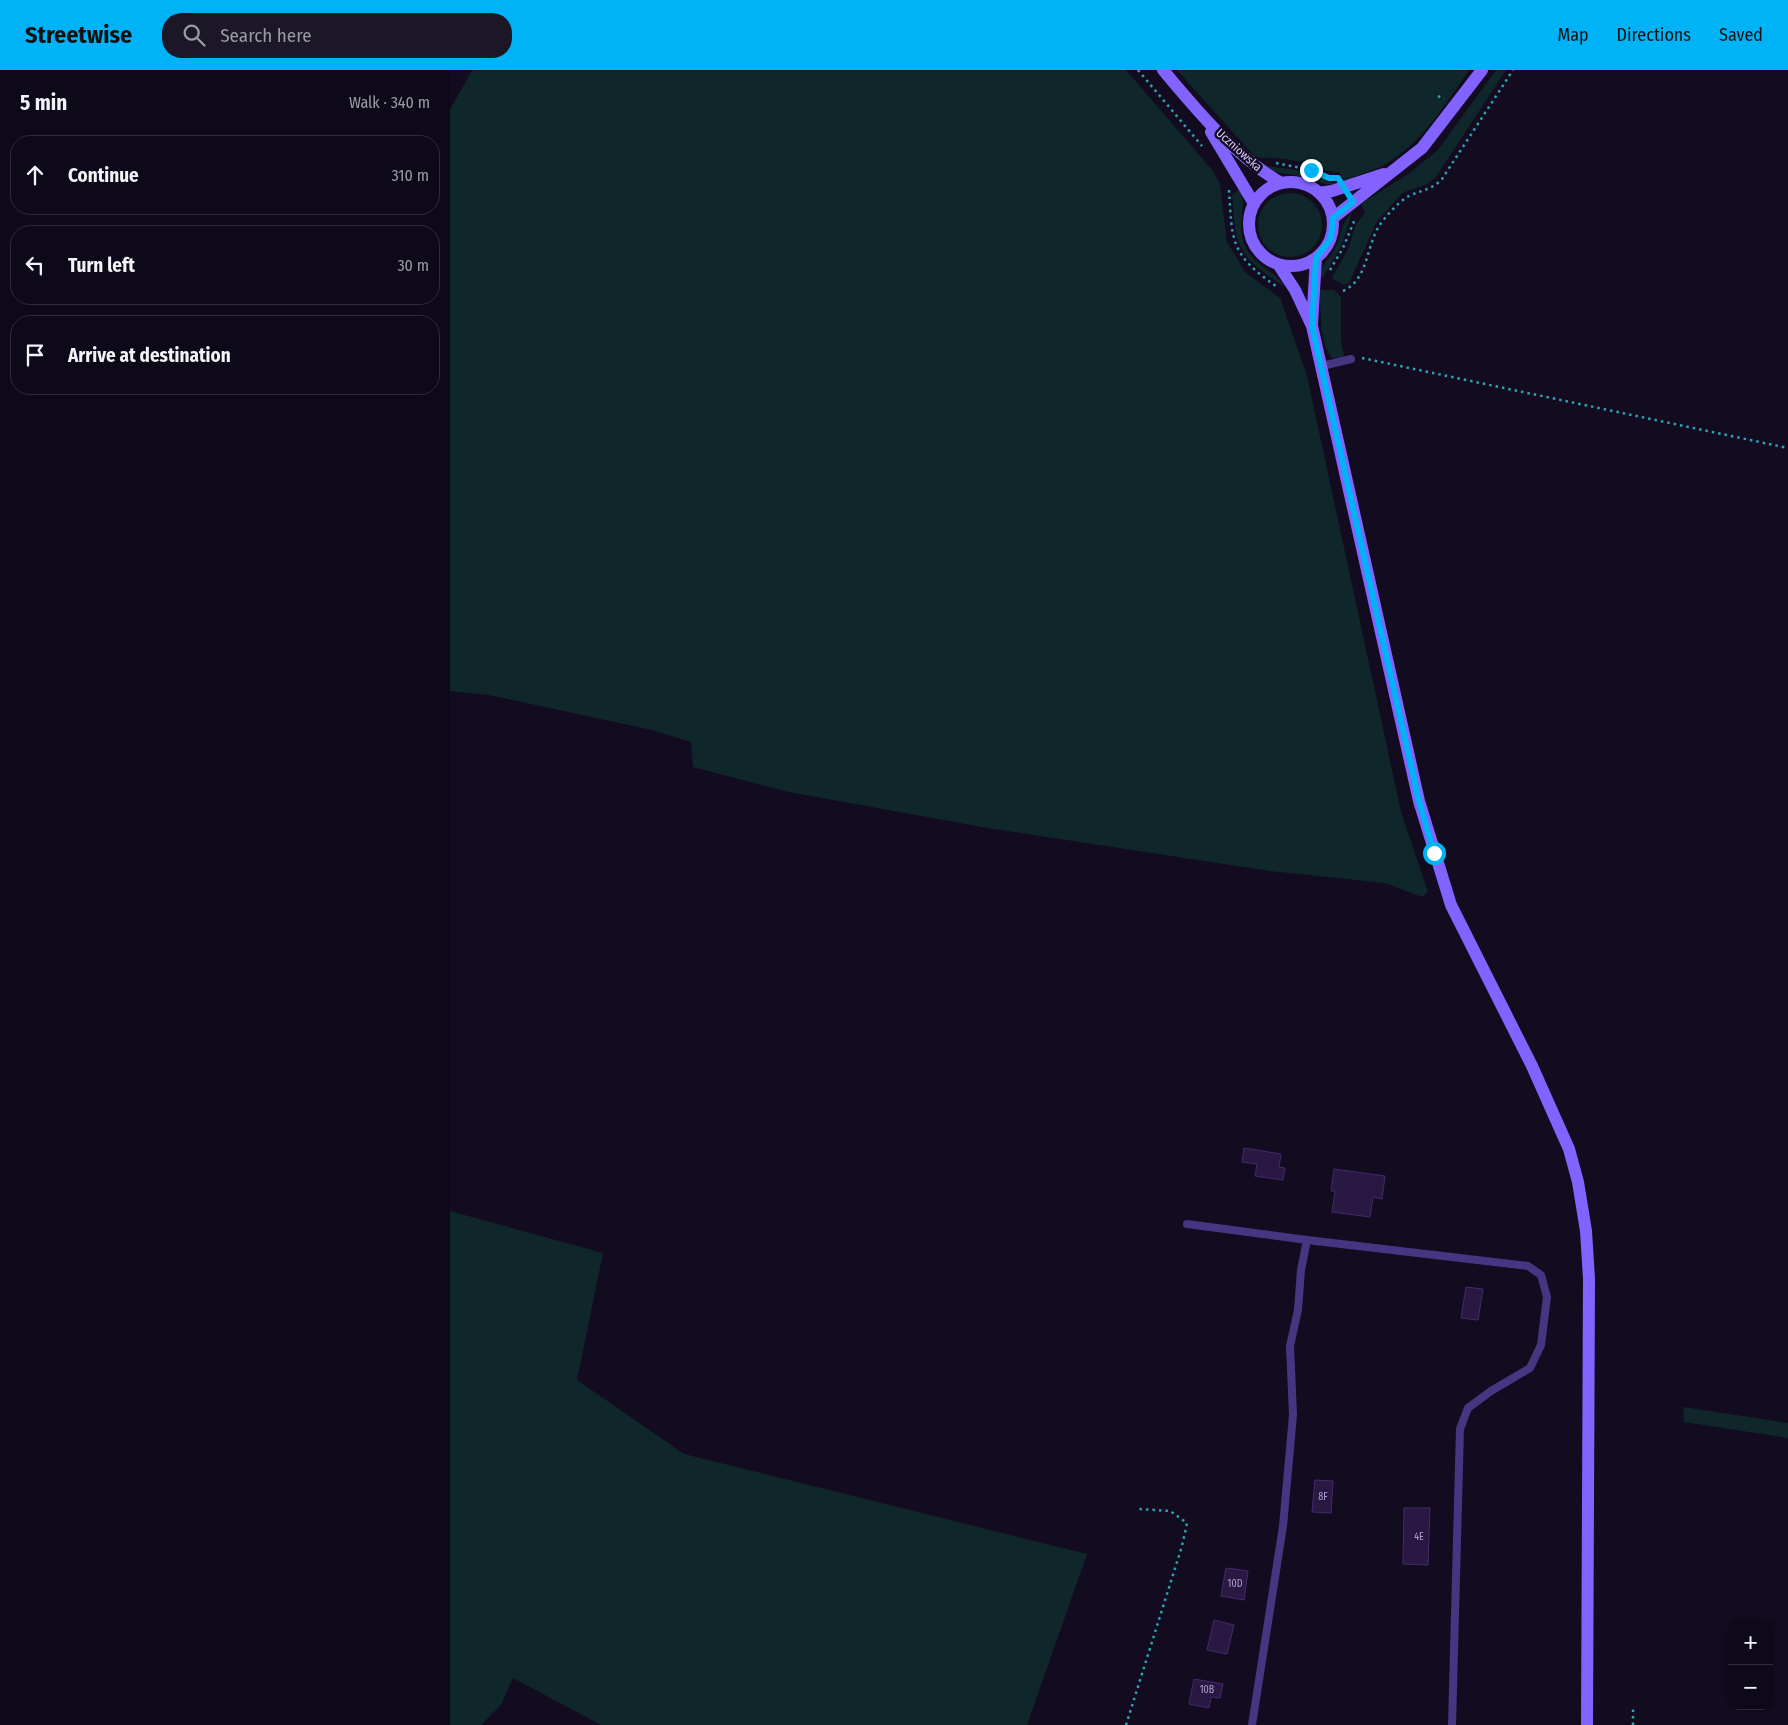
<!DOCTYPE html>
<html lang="en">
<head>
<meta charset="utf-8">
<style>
	body { margin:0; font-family:"Fira Sans Condensed",sans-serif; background:#1c1726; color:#f1f3f6 }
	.controls { position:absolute; right:15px; bottom:15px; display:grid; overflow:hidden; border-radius:10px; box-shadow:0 1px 4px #0004 }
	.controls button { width:45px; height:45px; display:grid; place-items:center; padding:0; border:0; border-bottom:1px solid #2e2a38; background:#0e0919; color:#f1f3f6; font:25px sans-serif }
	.stop { position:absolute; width:15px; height:15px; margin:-11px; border:4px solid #00b3f7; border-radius:50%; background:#fff }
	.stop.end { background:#00b3f7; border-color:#fff; box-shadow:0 1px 5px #0008 }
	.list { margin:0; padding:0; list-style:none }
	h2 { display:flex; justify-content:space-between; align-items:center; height:65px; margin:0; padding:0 20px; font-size:21px }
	h2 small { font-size:16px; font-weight:400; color:#9b9aa2 }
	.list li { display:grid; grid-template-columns:32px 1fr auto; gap:15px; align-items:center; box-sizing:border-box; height:80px; margin:0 10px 10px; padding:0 10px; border:1px solid #2e2a38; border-radius:20px }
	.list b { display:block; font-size:19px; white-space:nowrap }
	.list em { font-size:16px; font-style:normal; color:#9b9aa2 }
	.icon { flex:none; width:28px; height:28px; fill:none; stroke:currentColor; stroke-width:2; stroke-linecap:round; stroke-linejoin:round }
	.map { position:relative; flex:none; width:1338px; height:1655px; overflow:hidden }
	header { display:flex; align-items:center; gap:30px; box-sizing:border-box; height:70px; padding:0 25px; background:#00b3f7; color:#111 }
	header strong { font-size:24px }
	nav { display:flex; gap:28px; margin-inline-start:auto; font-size:18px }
	.search { width:350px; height:45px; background:#1c1726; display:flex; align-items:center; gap:12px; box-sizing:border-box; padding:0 18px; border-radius:20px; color:#9b9aa2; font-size:19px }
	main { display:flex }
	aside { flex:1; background:#0e0919 }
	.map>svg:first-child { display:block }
	.green { fill:#0f272b }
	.building { fill:#281842; stroke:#432a6e }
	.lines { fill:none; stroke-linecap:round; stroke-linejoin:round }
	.path { stroke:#2ba4b4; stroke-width:2.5; stroke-dasharray:2.5 4; stroke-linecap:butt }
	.service { stroke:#463681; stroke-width:8 }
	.secondary { stroke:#8263ff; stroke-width:12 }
	.route { stroke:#00b3f7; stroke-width:6 }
	.labels { text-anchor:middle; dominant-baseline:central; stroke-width:5; stroke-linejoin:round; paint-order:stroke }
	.number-label { font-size:10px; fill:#ae9fd0 }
	.street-label { font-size:12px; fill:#dbccff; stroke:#130c21 }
</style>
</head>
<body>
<header>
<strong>Streetwise</strong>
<div class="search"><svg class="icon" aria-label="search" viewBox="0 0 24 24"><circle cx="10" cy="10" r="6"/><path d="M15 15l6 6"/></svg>Search here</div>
<nav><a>Map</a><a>Directions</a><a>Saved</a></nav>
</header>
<main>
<aside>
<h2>5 min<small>Walk · 340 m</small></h2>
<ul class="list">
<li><svg class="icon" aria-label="ahead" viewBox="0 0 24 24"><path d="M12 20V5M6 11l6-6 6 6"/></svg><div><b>Continue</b></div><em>310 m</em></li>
<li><svg class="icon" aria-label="left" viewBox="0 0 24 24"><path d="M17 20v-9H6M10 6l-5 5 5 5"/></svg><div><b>Turn left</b></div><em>30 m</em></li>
<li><svg class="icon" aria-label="arrive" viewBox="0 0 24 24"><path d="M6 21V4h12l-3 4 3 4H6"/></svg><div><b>Arrive at destination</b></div></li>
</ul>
</aside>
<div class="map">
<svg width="1338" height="1655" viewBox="0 0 1338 1655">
	<rect width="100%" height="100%" fill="#130c21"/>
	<path class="green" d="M22 0H676L763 101 770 114 777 172 795 202 830 228 857 306 951 742 978 822 972 827 935 813 820 801 532 757 339 722 243 697 241 672 202 660 39 625 0 621V40Z
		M727 0H1019C996 34 971 74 934 95 922 101 907 105 894 110L889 102C875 102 864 96 851 92 836 88 821 87 806 88Z
		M1046 0H1056L986 107 977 114 952 123 926 153 899 213 894 215 882 208 898 179 906 154 915 143 911 134 961 102 988 80Z
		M818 96 853 101 885 114C871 116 863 108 850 106 837 103 827 104 815 98Z
		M790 119C798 135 786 155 795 176 803 195 824 200 835 217 789 187 786 180 782 125Z
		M808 155a32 32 0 1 1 64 0a32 32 0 1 1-64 0Z
		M902 142 892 175 874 206 869 210C870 196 877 192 883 182 892 168 890 154 902 142Z
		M870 220H884L891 227V270L894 287 882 288C870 275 870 237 870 220Z
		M0 1141 153 1183 127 1310 234 1384 637 1484 577 1655H151L63 1608 51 1635 31 1655H0Z
		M1233 1337 1338 1353V1368L1234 1352Z"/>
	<path class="building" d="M794 1078 831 1084 829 1097 835 1098 833 1110 805 1106 807 1094 792 1092Z
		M884 1099 935 1106 932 1129 923 1127 920 1147 882 1142 885 1121H881Z
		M1016 1217 1033 1219 1028 1250 1011 1248Z
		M865 1410 883 1411 881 1443 862 1442Z
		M954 1438H980L978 1495 953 1494Z
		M776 1498 798 1501 794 1530 771 1526Z
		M764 1550 784 1555 777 1584 757 1580Z
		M744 1609 773 1614 770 1628 761 1627 759 1638 739 1634Z"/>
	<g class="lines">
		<path class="path" d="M688 0 752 76
			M988 26 994 29
			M826 93 861 100 879 108
			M779 120C782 172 781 185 826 216
			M880 200 893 178 905 149
			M893 221C918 210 916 177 929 156 936 146 948 132 959 126 971 120 982 120 992 109L1063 0
			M912 288 1338 378
			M676 1655 732 1476 737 1453 720 1441 689 1439
			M1183 1655V1639"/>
		<path class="service" d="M872 296 901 289
			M737 1154 857 1170 1078 1196 1091 1205 1097 1227 1091 1275 1080 1298 1041 1321 1018 1338 1010 1359 1002 1655
			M802 1655 833 1456 843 1345 840 1276 848 1240 851 1200 857 1170"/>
		<path class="secondary" d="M713 0C748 42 784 85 831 113
			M761 62 803 132
			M799 154a42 42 0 1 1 84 0a42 42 0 1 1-84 0Z
			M869 123 882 121 934 104
			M883 148 972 78 1032 0
			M828 194 845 220 862 256 969 731 1001 835 1082 996 1119 1079 1128 1112 1136 1161 1139 1209 1137 1655
			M862 254 866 188"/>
	</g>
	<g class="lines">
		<path class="route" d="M861 100 879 108H888L903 132 883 148 881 168 866 188 862 256 969 731 984 783"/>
	</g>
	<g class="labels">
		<g class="number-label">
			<text x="873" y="1427">8F</text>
			<text x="969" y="1467">4E</text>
			<text x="785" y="1514">10D</text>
			<text x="757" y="1620">10B</text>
		</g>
		<g class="street-label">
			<text transform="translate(789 80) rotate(42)">Uczniowska</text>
		</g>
	</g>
</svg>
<div class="controls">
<button>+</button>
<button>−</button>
</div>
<div class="stop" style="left:984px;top:783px"></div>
<div class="stop end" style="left:861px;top:100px"></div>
</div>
</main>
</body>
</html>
